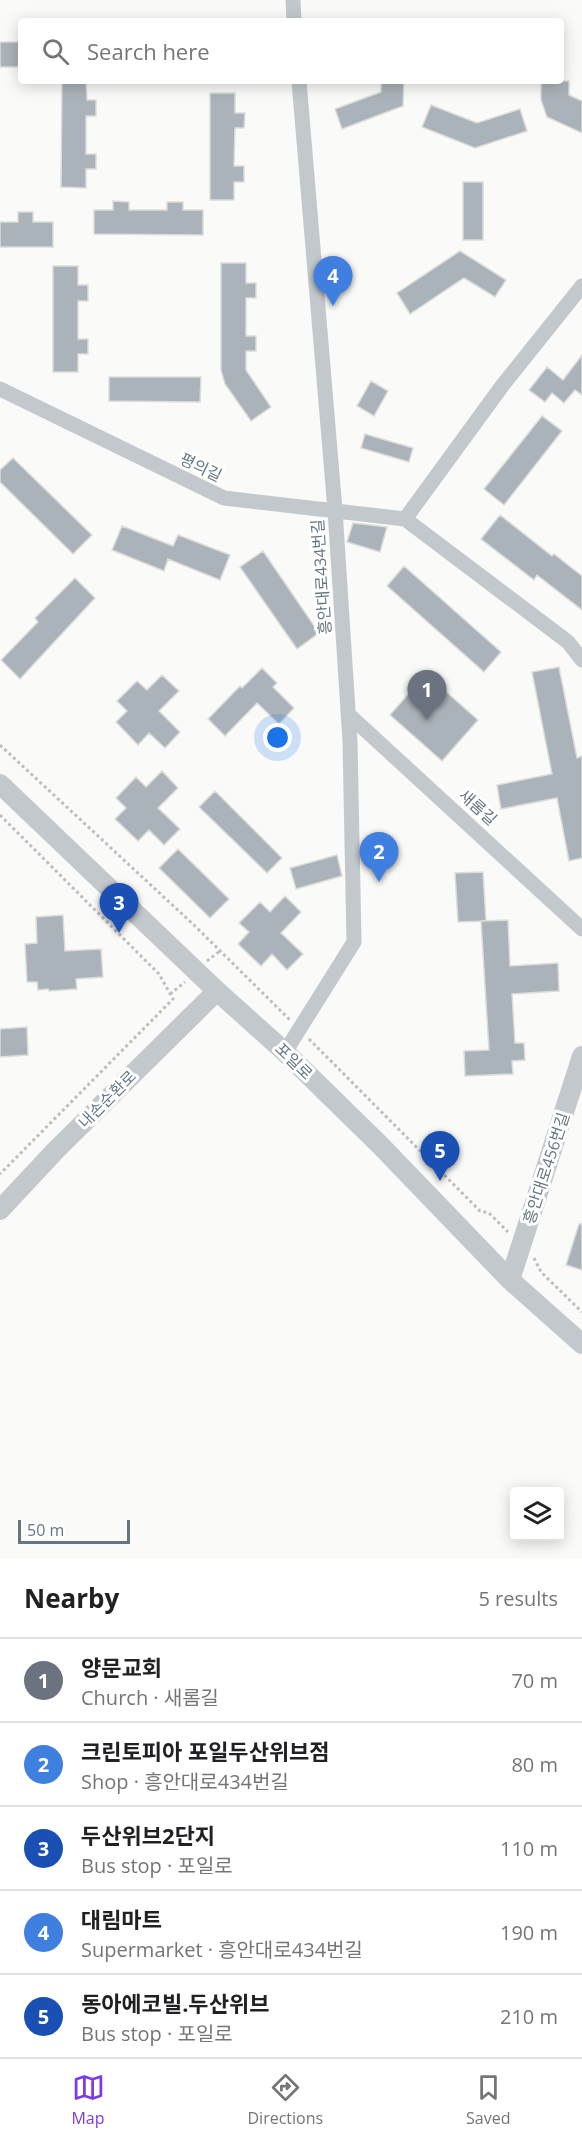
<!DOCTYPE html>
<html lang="en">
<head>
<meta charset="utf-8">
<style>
	body { margin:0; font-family:"Open Sans","Noto Sans KR",sans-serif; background:#f2f2f2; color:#202124 }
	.controls { position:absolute; right:18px; bottom:18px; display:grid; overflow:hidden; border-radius:6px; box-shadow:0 3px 15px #0003 }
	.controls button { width:54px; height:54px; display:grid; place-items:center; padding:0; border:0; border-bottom:2px solid #e0e0e0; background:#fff; color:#202124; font:30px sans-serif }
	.scale { position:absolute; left:18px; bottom:15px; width:112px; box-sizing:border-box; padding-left:6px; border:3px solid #657683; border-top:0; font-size:16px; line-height:21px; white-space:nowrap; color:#657683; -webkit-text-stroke:4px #fff; paint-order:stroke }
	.you { position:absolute; left:278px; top:738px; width:21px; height:21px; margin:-15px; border:4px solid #fff; border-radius:50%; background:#1a73e8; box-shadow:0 0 0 9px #1a73e833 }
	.badge { display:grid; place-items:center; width:39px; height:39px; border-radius:50%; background:#7c3aed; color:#fff; font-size:20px; font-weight:700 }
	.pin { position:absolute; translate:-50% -50px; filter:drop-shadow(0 2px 3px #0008) }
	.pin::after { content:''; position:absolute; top:32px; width:21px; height:18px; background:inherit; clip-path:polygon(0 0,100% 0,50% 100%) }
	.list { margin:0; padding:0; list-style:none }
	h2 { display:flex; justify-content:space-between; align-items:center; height:78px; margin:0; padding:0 24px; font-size:26px }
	h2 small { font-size:20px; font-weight:400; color:#757577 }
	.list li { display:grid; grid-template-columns:39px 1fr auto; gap:18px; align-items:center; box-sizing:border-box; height:84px; padding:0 24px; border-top:2px solid #e0e0e0 }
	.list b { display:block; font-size:22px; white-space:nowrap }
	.list p { margin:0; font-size:20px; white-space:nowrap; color:#757577 }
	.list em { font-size:20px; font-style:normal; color:#757577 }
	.icon { flex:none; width:33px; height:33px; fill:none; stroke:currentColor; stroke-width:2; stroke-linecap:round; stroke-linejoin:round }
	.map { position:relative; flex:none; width:582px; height:1559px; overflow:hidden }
	.search { position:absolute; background:#fff; box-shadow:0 3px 15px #0003; left:18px; right:18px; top:18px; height:66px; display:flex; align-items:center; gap:15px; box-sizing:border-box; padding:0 21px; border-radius:6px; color:#757577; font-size:22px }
	.sheet { height:498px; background:#fff }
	nav { display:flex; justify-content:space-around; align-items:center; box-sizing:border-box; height:84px; border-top:2px solid #e0e0e0; background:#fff; font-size:16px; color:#757577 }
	nav a { display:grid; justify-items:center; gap:3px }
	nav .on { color:#7c3aed }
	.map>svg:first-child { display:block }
	.building { fill:#aab3b9; stroke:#dcdcda; stroke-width:1.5 }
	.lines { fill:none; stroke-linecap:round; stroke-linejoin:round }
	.path { stroke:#bbbfc2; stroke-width:3; stroke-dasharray:3 3; stroke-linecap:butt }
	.minor { stroke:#c3c8cc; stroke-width:15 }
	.tertiary { stroke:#c3c8cc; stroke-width:20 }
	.labels { text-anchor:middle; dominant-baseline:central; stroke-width:6; stroke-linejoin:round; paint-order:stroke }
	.street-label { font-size:16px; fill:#657683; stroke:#fff }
</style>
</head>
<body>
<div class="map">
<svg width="582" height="1559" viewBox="0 0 582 1559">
	<rect width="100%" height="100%" fill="#fafaf8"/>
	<path class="building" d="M0 42H21V67H0Z
		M62 81H86L87 100H96V116H86V154H96V169H86V188L61 187Z
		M381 81H404L403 106 342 129 335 109 381 92Z
		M541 81H569V95L582 101V133L547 117 541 100Z
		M210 93H235V113H245L244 128H235L234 166H244V182H234V200H210Z
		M431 105 477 123 520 109 527 131 475 148 422 127Z
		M463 182H483V240H463Z
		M113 201 129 202V210H167V202H183V210H203V235L94 234V210H113Z
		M18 212H33V222H53V247H0V222H18Z
		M460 251 506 280 495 297 464 278 410 314 397 293Z
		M221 263H246V283H256V298H246V336H256V351H246V370L271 407 251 421 225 384 221 370Z
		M53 266H78V285H88V301H78V339H88V354H78V372H53Z
		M582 355V395L575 390 564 403 552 393 545 402 529 390 547 367 563 380Z
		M109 377H201L200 402 109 401Z
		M371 381 388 391 374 416 357 406Z
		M542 416 562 431 504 505 484 489Z
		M365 434 413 448 409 462 361 448Z
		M13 458 92 535 73 554 0 482V470Z
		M500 515 552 556 554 554 582 576V610L537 575 534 580 481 539Z
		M353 523 387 527 380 552 347 542Z
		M122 526 173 546 178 535 230 555 220 580 168 559 164 571 112 550Z
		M263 551 319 633 297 649 240 567Z
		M404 566 501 652 484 672 387 586Z
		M75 578 95 598 20 679 1 660 38 622 35 618Z
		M559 667 577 758 582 756V858L569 861 557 798 501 809 497 785 552 774 532 672Z
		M262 668 277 683 273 687 294 708 279 724 257 703 225 736 208 719 240 686 242 688Z
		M426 674 478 720 442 761 390 715Z
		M162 675 179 691 159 711 180 732 165 748 149 733 138 745 116 722 127 711 117 701 137 681 147 690Z
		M162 771 178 788 158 808 180 829 164 845 149 830 138 841 115 819 126 808 116 798 136 777 146 787Z
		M215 791 282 858 267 873 199 807Z
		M178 849 229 899 210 918 159 868Z
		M337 855 342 876 296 889 290 868Z
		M483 872 486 921 458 922 455 873Z
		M285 896 301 912 281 933 303 954 287 970 272 954 261 966 238 944 249 932 239 923 260 902 270 912Z
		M63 915 65 951 101 949 103 977 76 979 77 989 49 991 48 989 38 990 37 982H27L25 944 37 943 36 917Z
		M508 920 510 966 558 963 559 991 512 994 515 1043H524L525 1060 512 1061 513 1074 465 1076 464 1051 489 1050 481 921Z
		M27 1027 28 1055 0 1057V1029Z
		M579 1224H582V1270L566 1265Z"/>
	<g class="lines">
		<path class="path" d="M0 745 195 926 290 1020
			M0 815 159 974 173 999 0 1174
			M207 961 220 951
			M170 994 185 982
			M309 1039 480 1211 489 1213 508 1232
			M534 1258 541 1272 582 1312"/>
		<path class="minor" d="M293 0 294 21
			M0 389 224 498 405 519 568 642 582 660
			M405 519 502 386 582 286
			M348 714 582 929
			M285 1052 354 942 350 741 335 510 299 81"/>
		<path class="tertiary" d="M0 784 217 991 285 1052 380 1145 510 1280 582 1344
			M0 1210 56 1150 217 991
			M510 1280 582 1056"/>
	</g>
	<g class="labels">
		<g class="street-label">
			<text transform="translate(201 467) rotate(26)">평의길</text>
			<text transform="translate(321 577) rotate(-94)">흥안대로434번길</text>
			<text transform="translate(478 807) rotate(42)">새롬길</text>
			<text transform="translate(294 1061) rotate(44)">포일로</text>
			<text transform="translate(107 1099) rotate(-45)">내손순환로</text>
			<text transform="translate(546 1168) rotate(-72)">흥안대로456번길</text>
		</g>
	</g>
</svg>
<div class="controls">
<button><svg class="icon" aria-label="layers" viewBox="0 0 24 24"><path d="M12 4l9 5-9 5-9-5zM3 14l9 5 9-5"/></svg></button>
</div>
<div class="scale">50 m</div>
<div class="you"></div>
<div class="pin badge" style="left:427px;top:720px;background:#6b7280">1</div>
<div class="pin badge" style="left:379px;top:882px;background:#3f7fe0">2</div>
<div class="pin badge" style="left:119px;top:933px;background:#1a4fb4">3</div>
<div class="pin badge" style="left:333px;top:306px;background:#3f7fe0">4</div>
<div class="pin badge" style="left:440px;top:1181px;background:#1a4fb4">5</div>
<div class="search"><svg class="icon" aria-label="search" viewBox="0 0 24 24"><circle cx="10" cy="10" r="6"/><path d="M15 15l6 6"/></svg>Search here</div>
</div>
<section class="sheet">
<h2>Nearby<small>5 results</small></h2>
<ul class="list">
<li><span class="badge" style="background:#6b7280">1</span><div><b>양문교회</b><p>Church · 새롬길</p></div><em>70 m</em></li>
<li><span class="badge" style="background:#3f7fe0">2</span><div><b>크린토피아 포일두산위브점</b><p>Shop · 흥안대로434번길</p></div><em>80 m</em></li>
<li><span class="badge" style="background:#1a4fb4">3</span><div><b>두산위브2단지</b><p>Bus stop · 포일로</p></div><em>110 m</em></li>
<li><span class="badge" style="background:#3f7fe0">4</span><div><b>대림마트</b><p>Supermarket · 흥안대로434번길</p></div><em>190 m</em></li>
<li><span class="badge" style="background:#1a4fb4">5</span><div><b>동아에코빌.두산위브</b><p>Bus stop · 포일로</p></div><em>210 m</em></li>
</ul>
</section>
<nav>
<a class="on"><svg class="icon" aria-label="map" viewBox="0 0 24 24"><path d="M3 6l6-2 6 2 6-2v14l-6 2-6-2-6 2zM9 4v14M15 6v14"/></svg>Map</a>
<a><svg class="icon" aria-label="directions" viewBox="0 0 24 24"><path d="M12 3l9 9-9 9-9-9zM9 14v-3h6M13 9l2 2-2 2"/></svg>Directions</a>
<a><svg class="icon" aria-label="saved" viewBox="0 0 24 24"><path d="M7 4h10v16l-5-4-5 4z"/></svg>Saved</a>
</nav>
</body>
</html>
